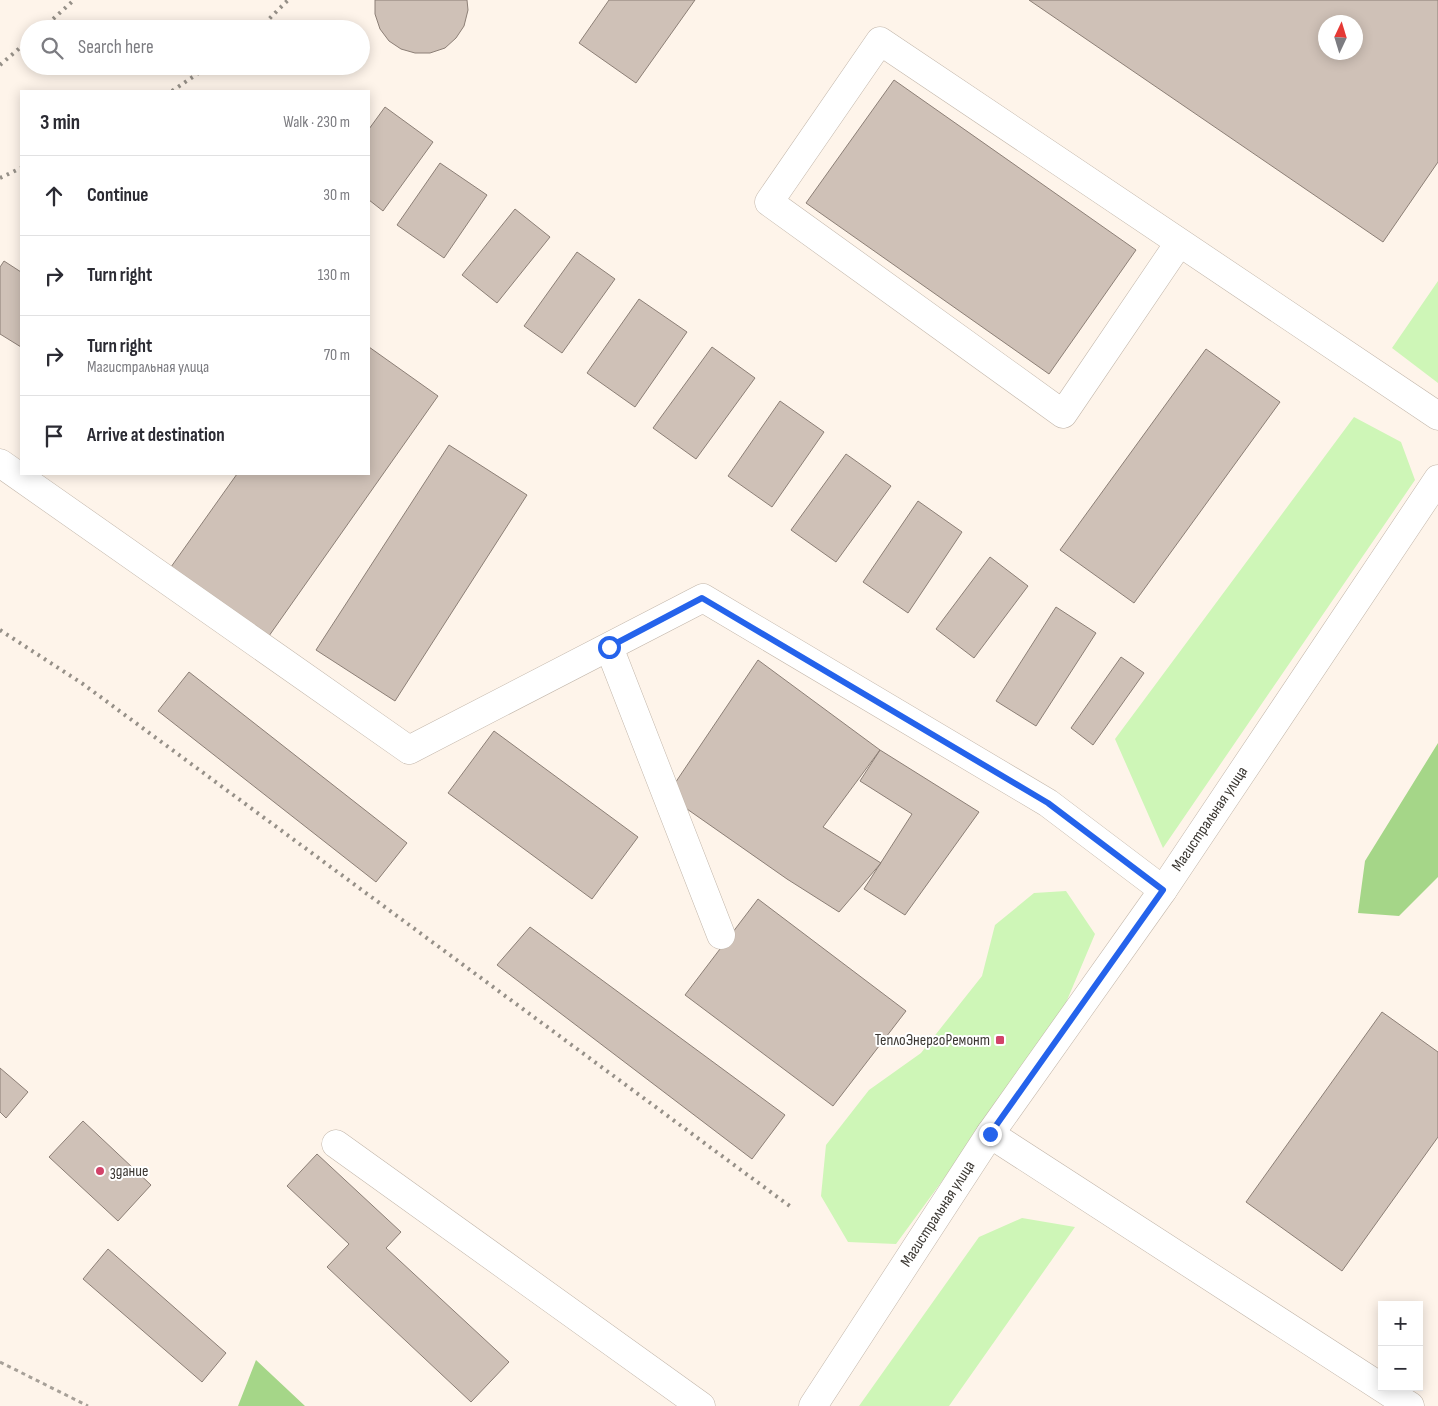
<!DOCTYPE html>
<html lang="en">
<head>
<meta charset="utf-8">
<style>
	body { margin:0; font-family:"Sofia Sans Condensed",sans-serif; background:#f7f7f7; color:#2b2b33 }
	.controls { position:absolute; right:15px; bottom:15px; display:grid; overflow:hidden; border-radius:0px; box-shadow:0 2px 12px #0003 }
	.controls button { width:45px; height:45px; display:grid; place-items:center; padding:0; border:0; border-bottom:1px solid #e1e1e2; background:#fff; color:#2b2b33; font:25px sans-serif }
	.compass { position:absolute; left:1318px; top:15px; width:45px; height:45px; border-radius:50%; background:#fff; box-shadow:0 2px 12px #0003; rotate:4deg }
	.stop { position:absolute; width:15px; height:15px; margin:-11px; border:4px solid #2563eb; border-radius:50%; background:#fff }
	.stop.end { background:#2563eb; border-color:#fff; box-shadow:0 1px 5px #0008 }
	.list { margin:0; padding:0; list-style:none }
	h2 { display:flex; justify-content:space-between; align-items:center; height:65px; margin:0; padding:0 20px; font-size:21px }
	h2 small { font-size:16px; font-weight:400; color:#7c7c81 }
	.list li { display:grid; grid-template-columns:32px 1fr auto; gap:15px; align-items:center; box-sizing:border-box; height:80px; padding:0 20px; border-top:1px solid #e1e1e2 }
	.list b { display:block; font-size:19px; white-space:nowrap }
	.list p { margin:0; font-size:16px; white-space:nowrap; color:#7c7c81 }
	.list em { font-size:16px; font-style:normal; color:#7c7c81 }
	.icon { flex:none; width:28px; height:28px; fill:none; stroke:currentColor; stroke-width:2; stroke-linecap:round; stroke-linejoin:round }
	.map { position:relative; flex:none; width:1438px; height:1406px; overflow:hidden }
	.search { position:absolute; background:#fff; box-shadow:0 2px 12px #0003; left:20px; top:20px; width:350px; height:55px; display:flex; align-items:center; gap:12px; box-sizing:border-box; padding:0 18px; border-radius:28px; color:#7c7c81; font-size:19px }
	.panel { position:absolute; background:#fff; box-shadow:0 2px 12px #0003; left:20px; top:90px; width:350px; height:385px; border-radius:0px }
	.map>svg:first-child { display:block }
	.green { fill:#cef6b7 }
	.forest { fill:#a5d688 }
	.building { fill:#cfc1b7; stroke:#8c7f76; fill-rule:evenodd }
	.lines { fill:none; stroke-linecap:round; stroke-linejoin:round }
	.minor-casing { stroke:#c2b6aa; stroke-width:29 }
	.major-casing { stroke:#c2b6aa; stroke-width:29 }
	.path { stroke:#a7a098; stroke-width:3; stroke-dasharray:4 4; stroke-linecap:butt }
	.minor { stroke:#fff; stroke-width:28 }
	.major { stroke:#fff; stroke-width:28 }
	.rail { stroke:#969088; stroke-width:4; stroke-dasharray:2.5 5; stroke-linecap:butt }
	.route { stroke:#2563eb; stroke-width:6 }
	.poi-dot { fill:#d24369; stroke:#fff; stroke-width:2 }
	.labels { text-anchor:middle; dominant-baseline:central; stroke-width:4; stroke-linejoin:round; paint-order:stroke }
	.street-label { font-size:16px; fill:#3c3833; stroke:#fff }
	.poi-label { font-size:16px; fill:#3c3833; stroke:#fff; text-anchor:end }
</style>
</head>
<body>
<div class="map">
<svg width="1438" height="1406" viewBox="0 0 1438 1406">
	<rect width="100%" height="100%" fill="#fef4ea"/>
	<path class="green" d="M1438 281V383L1392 348Z
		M1354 417 1401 442 1415 480 1163 848 1115 739Z
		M1066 891 1095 934 1057 1024 896 1244 848 1242 821 1196 826 1145 869 1090 921 1053 982 976 995 925 1034 893Z
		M1022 1218 1075 1227 949 1406H859L979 1237Z"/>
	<path class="forest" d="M1438 743V877L1399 916 1358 913 1365 861Z
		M256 1360 305 1406H238Z"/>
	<path class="building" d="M375 0H467L468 10 464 26 456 38 445 48 430 53H415L401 49 389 41 380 29 375 14Z
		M609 0H695L636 83 579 43Z
		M1029 0H1438V162L1383 242ZM1326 22H1356V52H1326Z
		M894 80 1136 250 1049 374 806 203Z
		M385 107 433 142 383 211 369 200V129Z
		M440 163 487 195 444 258 397 225Z
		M515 209 550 237 497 303 462 275Z
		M577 252 615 279 562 353 524 326Z
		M4 261 21 272V347L0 334V267Z
		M639 299 687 332 635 407 587 373Z
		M369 347 438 396 264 643 166 574 237 474H369Z
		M712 347 755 378 696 459 653 428Z
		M1206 349 1280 402 1134 603 1060 550Z
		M780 401 824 432 772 507 728 476Z
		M449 445 527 495 395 701 316 650Z
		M846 454 891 486 836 562 791 530Z
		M918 501 962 532 908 613 863 582Z
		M990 557 1028 586 974 658 936 629Z
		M1056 607 1096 633 1036 726 996 701Z
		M1121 657 1144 673 1093 745 1071 728Z
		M758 660 880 750 823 827 881 863 839 912 787 879 667 795Z
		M189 672 407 843 376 882 158 711Z
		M494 731 638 837 592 899 448 793Z
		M880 750 979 812 905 915 864 889 912 814 860 781Z
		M758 899 906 1011 833 1106 685 995Z
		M530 927 785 1115 752 1159 497 965Z
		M1382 1012 1438 1052V1137L1342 1271 1246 1202Z
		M0 1068 28 1092 6 1118 0 1112Z
		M83 1121 151 1185 118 1221 49 1157Z
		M317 1154 401 1232 386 1248 509 1362 471 1402 327 1267 349 1244 287 1186Z
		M108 1249 226 1353 202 1382 83 1279Z"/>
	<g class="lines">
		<defs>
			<path id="minor" d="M1179 243 1063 414 769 202 880 41 1438 416
				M0 463 409 750 703 598 1048 803 1163 890
				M609 647 721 935
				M990 1134 1410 1406
				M336 1144 701 1406"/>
			<path id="major" d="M813 1406 990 1134 1163 890 1438 479"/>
		</defs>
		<use href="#minor" class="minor-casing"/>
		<use href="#major" class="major-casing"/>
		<path class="path" d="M0 1362 88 1406"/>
		<use href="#minor" class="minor"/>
		<use href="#major" class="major"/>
		<path class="rail" d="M42 29 74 0
			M259 29 288 0
			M0 65 29 40
			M172 91 209 66
			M0 178 21 168
			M0 630 83 684 791 1207"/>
	</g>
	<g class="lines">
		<path class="route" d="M609 647 702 598 1048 803 1163 890 990 1134"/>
	</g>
	<g class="poi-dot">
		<rect x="995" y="1035" width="10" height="10" rx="2.5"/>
		<circle cx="100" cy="1171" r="5"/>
	</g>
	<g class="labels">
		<g class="street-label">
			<text transform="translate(1210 819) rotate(-56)">Магистральная улица</text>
			<text transform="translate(938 1214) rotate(-57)">Магистральная улица</text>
		</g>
		<g class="poi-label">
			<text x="990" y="1040">ТеплоЭнергоРемонт</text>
			<text x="110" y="1171" text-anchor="start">здание</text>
		</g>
	</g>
</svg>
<div class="controls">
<button>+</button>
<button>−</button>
</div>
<svg class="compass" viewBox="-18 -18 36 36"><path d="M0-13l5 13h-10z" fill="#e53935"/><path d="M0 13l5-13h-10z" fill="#7c7c81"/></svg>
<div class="stop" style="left:609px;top:647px"></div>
<div class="stop end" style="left:990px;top:1134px"></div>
<div class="search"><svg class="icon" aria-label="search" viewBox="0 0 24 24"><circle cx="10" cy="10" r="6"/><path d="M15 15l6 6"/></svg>Search here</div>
<section class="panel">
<h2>3 min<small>Walk · 230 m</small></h2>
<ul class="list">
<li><svg class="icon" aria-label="ahead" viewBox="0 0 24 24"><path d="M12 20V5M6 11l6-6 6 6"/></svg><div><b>Continue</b></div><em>30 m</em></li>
<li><svg class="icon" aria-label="right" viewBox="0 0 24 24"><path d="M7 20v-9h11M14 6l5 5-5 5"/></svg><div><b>Turn right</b></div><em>130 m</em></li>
<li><svg class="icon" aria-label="right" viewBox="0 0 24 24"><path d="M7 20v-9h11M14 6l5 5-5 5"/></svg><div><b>Turn right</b><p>Магистральная улица</p></div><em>70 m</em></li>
<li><svg class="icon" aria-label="arrive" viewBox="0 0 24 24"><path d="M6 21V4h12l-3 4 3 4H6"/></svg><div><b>Arrive at destination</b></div></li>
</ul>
</section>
</div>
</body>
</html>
